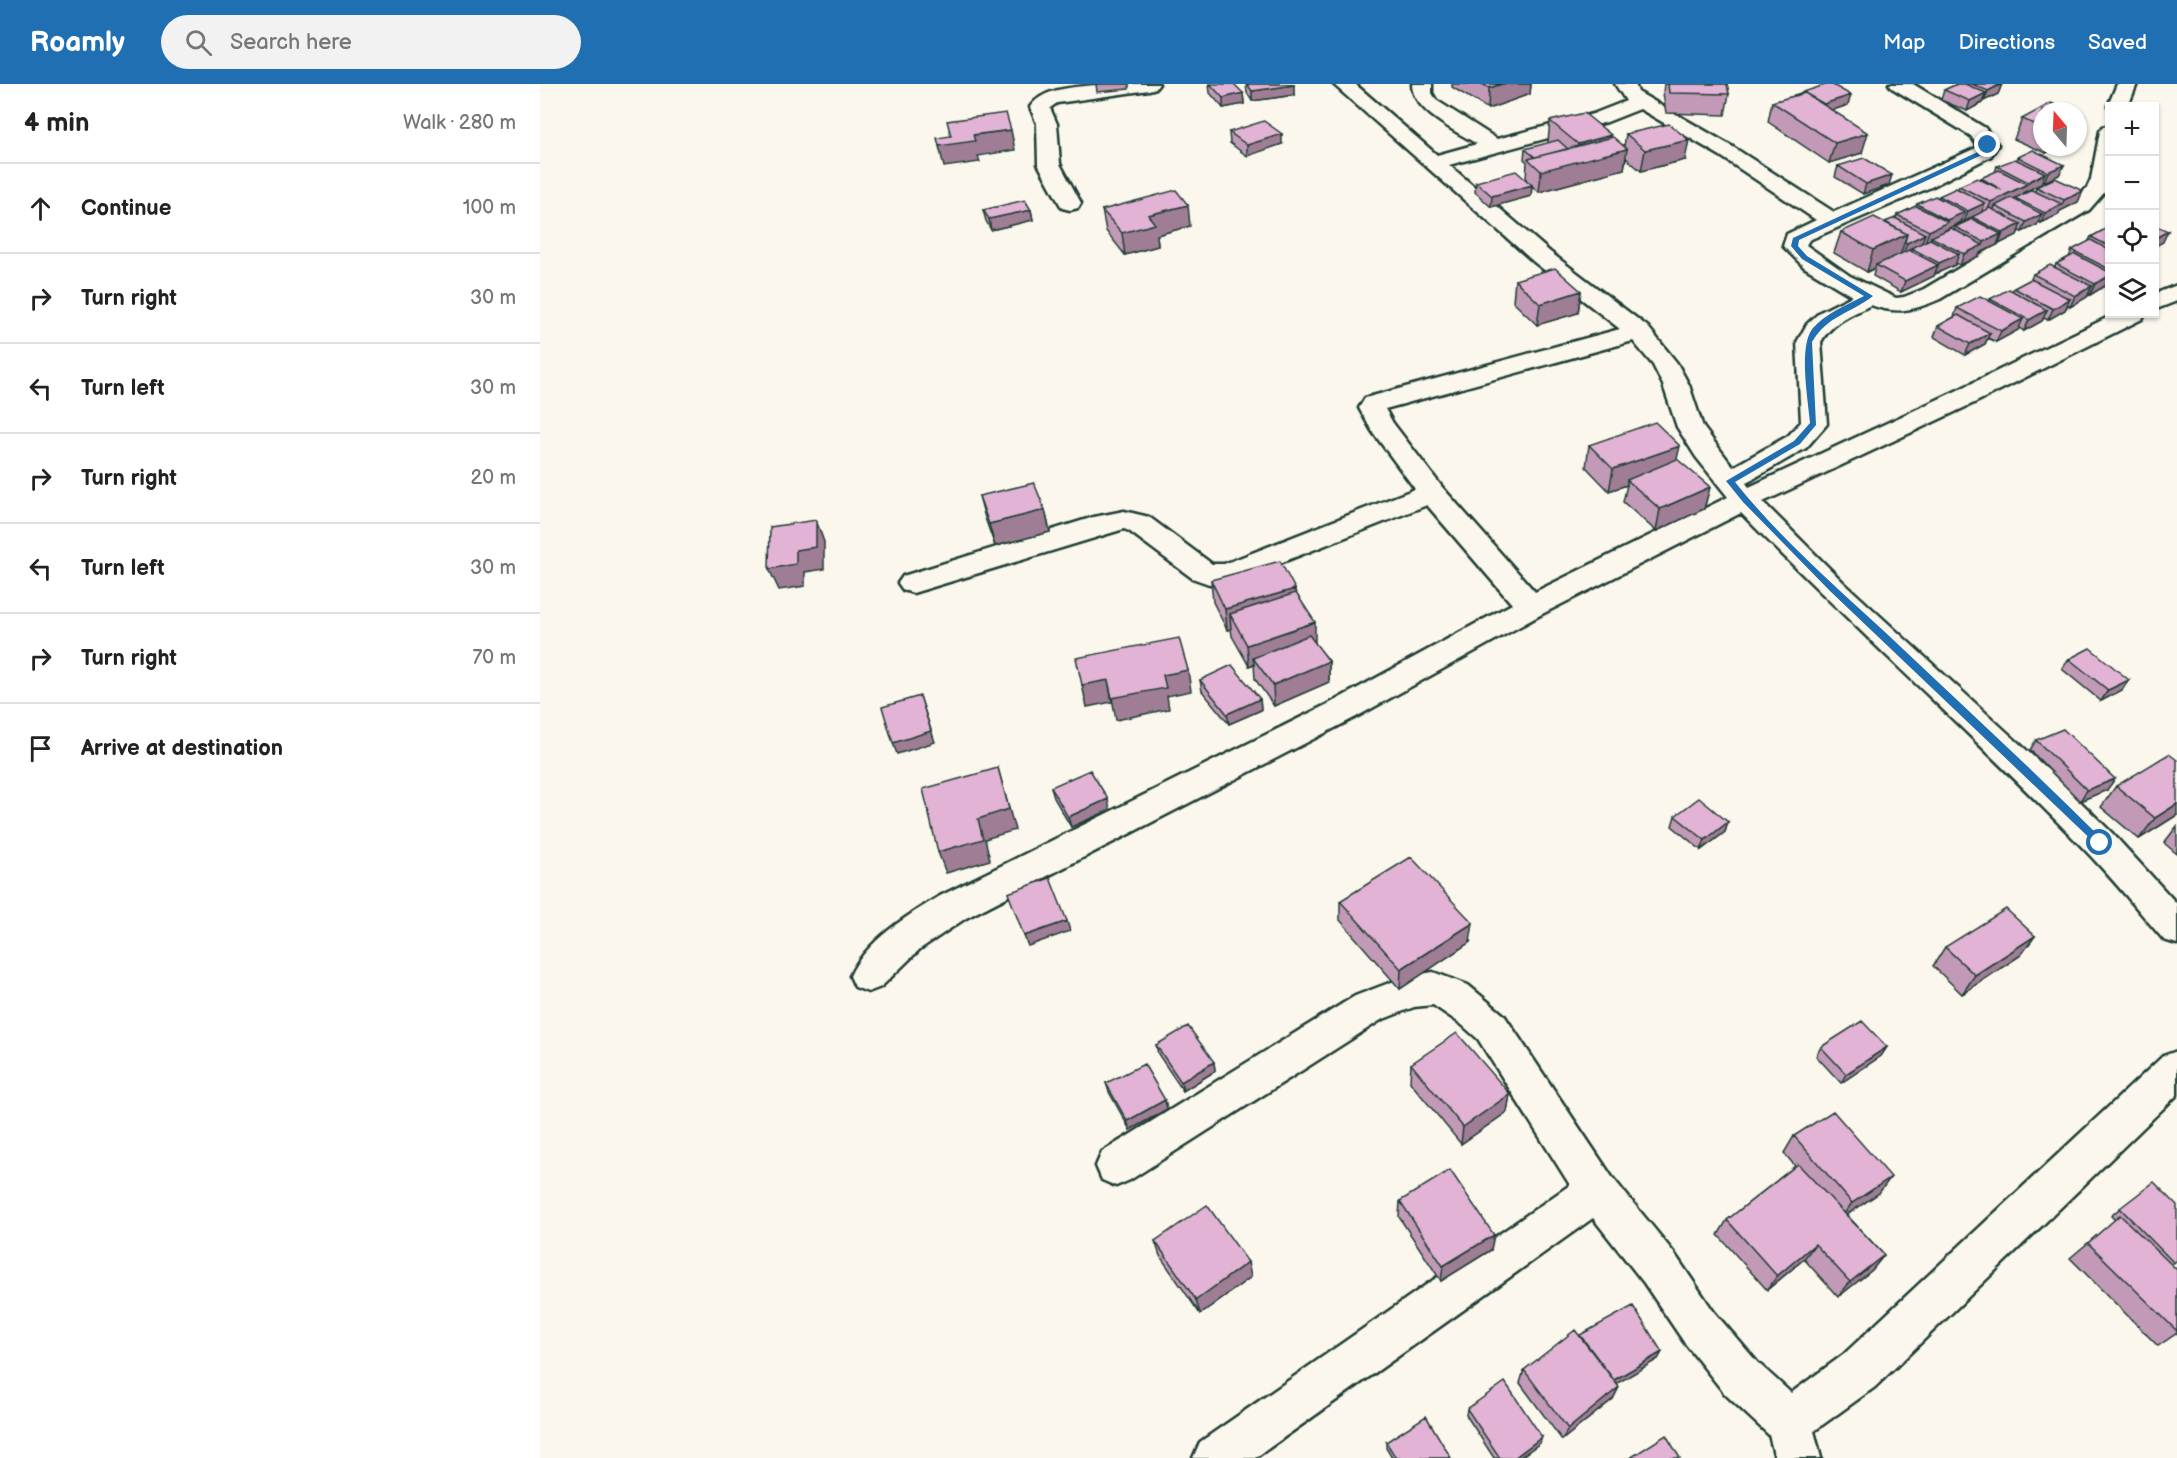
<!DOCTYPE html>
<html lang="en">
<head>
<meta charset="utf-8">
<style>
	body { margin:0; font-family:"Balsamiq Sans",sans-serif; background:#f2f2f2; color:#222 }
	.controls { position:absolute; right:18px; top:18px; display:grid; overflow:hidden; border-radius:0px; box-shadow:0 2px 4px #0004 }
	.controls button { width:54px; height:54px; display:grid; place-items:center; padding:0; border:0; border-bottom:2px solid #e0e0e0; background:#fff; color:#222; font:30px sans-serif }
	.compass { position:absolute; left:1493px; top:18px; width:54px; height:54px; border-radius:50%; background:#fff; box-shadow:0 2px 4px #0004; rotate:341deg }
	.stop { position:absolute; width:18px; height:18px; margin:-14px; border:4px solid #1f6fb2; border-radius:50%; background:#fff }
	.stop.end { background:#1f6fb2; border-color:#fff; box-shadow:0 2px 6px #0008 }
	.list { margin:0; padding:0; list-style:none }
	h2 { display:flex; justify-content:space-between; align-items:center; height:78px; margin:0; padding:0 24px; font-size:26px }
	h2 small { font-size:20px; font-weight:400; color:#767676 }
	.list li { display:grid; grid-template-columns:39px 1fr auto; gap:18px; align-items:center; box-sizing:border-box; height:90px; padding:0 24px; border-top:2px solid #e0e0e0 }
	.list b { display:block; font-size:22px; white-space:nowrap }
	.list em { font-size:20px; font-style:normal; color:#767676 }
	.icon { flex:none; width:33px; height:33px; fill:none; stroke:currentColor; stroke-width:2; stroke-linecap:round; stroke-linejoin:round }
	.map { position:relative; flex:none; width:1637px; height:1374px; overflow:hidden }
	header { display:flex; align-items:center; gap:36px; box-sizing:border-box; height:84px; padding:0 30px; background:#1f6fb2; color:#fff }
	header strong { font-size:28px }
	nav { display:flex; gap:33px; margin-inline-start:auto; font-size:21px }
	.search { width:420px; height:54px; background:#f2f2f2; display:flex; align-items:center; gap:15px; box-sizing:border-box; padding:0 21px; border-radius:33px; color:#767676; font-size:22px }
	main { display:flex }
	aside { flex:1; background:#fff }
	.map>svg:first-child { display:block }
	.lines { fill:none; stroke-linecap:round; stroke-linejoin:round }
	.street-casing { stroke:#1f3d34; stroke-width:5 }
	.street { fill:#fbf7ec; fill-rule:evenodd }
	.wall { fill:#c29ab7; stroke:#1f3d34; stroke-width:1.5; fill-rule:evenodd }
	.shaded-wall { fill:#9e7d95; stroke:#1f3d34; stroke-width:1.5 }
	.building { fill:#e2b3d5; stroke:#1f3d34; stroke-width:1.5 }
	.route { fill:#1f6fb2 }
</style>
</head>
<body>
<header>
<strong>Roamly</strong>
<div class="search"><svg class="icon" aria-label="search" viewBox="0 0 24 24"><circle cx="10" cy="10" r="6"/><path d="M15 15l6 6"/></svg>Search here</div>
<nav><a>Map</a><a>Directions</a><a>Saved</a></nav>
</header>
<main>
<aside>
<h2>4 min<small>Walk · 280 m</small></h2>
<ul class="list">
<li><svg class="icon" aria-label="ahead" viewBox="0 0 24 24"><path d="M12 20V5M6 11l6-6 6 6"/></svg><div><b>Continue</b></div><em>100 m</em></li>
<li><svg class="icon" aria-label="right" viewBox="0 0 24 24"><path d="M7 20v-9h11M14 6l5 5-5 5"/></svg><div><b>Turn right</b></div><em>30 m</em></li>
<li><svg class="icon" aria-label="left" viewBox="0 0 24 24"><path d="M17 20v-9H6M10 6l-5 5 5 5"/></svg><div><b>Turn left</b></div><em>30 m</em></li>
<li><svg class="icon" aria-label="right" viewBox="0 0 24 24"><path d="M7 20v-9h11M14 6l5 5-5 5"/></svg><div><b>Turn right</b></div><em>20 m</em></li>
<li><svg class="icon" aria-label="left" viewBox="0 0 24 24"><path d="M17 20v-9H6M10 6l-5 5 5 5"/></svg><div><b>Turn left</b></div><em>30 m</em></li>
<li><svg class="icon" aria-label="right" viewBox="0 0 24 24"><path d="M7 20v-9h11M14 6l5 5-5 5"/></svg><div><b>Turn right</b></div><em>70 m</em></li>
<li><svg class="icon" aria-label="arrive" viewBox="0 0 24 24"><path d="M6 21V4h12l-3 4 3 4H6"/></svg><div><b>Arrive at destination</b></div></li>
</ul>
</aside>
<div class="map">
<svg width="1637" height="1374" viewBox="0 0 1637 1374">
	<rect width="100%" height="100%" fill="#fbf7ec"/>
	<filter id="ink" filterUnits="userSpaceOnUse"><feTurbulence type="fractalNoise" baseFrequency=".0167" numOctaves="2"/><feDisplacementMap in="SourceGraphic" scale="12" xChannelSelector="R" yChannelSelector="G"/><feConvolveMatrix kernelMatrix="1 2 1 2 8 2 1 2 1" color-interpolation-filters="sRGB"/></filter>
	<g filter="url(#ink)">
		<g class="lines">
			<defs>
				<path id="street" d="M568 0H619L616 4 609 6 517 19 510 24 517 40 520 80 541 119 538 124 530 126 522 124 498 80 497 40 490 23C505 1 544 3 568 0Z
					M793 0H815L897 71 937 60C916 47 872 27 872 0H892V9L896 16 957 55 1053 30 1086 17 1075 0H1095L1098 8 1193 63 1294 128 1436 64 1437 61 1431 52 1352 4 1349 0H1373L1445 44 1458 61 1451 72 1391 103 1269 156 1266 161 1310 192 1356 214 1364 213 1384 205 1533 116 1547 104 1551 95 1560 47 1563 43 1570 41V102L1549 126 1400 215C1375 226 1357 231 1331 221 1311 231 1292 238 1281 258L1287 340 1266 364 1206 399 1209 403 1416 307 1575 230H1605L1602 235 1434 319 1223 418 1303 498 1508 686 1572 749 1637 820V860L1624 856C1598 826 1573 795 1546 767 1434 651 1314 544 1201 429L1002 530 816 633 426 834 380 865 341 903 328 908 315 903 310 892C326 857 368 831 400 812L794 617 972 520 887 421 687 500H669L652 494 589 447 584 445 373 509 363 506 358 499 363 492 554 433 584 427 609 433 672 480H684L875 405 832 347 819 324 825 314 1080 245 994 178ZM1100 25 1179 71 1276 136 1247 150 1243 162 1264 183 1312 212 1280 228 1267 240 1257 258 1261 338 1248 352 1193 383 1163 343 1149 301 1137 279 1108 243 1010 168 909 81 1067 38ZM1093 257 1113 281 1123 301 1137 343 1156 373 1188 413 995 508 902 403 853 339 845 325Z
					M1577 0H1597L1588 22 1570 24 1568 22Z
					M1637 201V217L1614 226V210Z
					M893 888 928 901 964 931 1072 1093 1134 1169 1174 1228 1217 1278 1251 1309 1303 1271 1623 972 1637 967V1011L1335 1303 1274 1347 1281 1374H1235L1229 1351 1185 1310 1144 1258 1104 1199 1053 1134 715 1374H653L660 1358 1030 1101 938 955 921 940 893 921 874 923 841 936 590 1096 576 1102 562 1096 556 1082 562 1068 815 912 865 893Z"/>
			</defs>
			<use href="#street" class="street-casing"/>
			<use href="#street" class="street"/>
		</g>
		<path class="wall" d="M556 0H589V5L557 8Z
			M669 0 703 9 704 20 683 24 670 9Z
			M706 0H753L754 11 712 17 707 9Z
			M912 0H991L990 10 948 25 912 3Z
			M1124 0H1187L1189 10 1185 31 1126 29 1123 9Z
			M1417 0H1462L1458 10 1443 17 1442 19 1427 27 1401 16 1404 6Z
			M1254 11 1308 21 1293 26 1322 69 1289 79 1228 38 1232 18 1254 12Z
			M1502 27V63H1518L1506 69 1474 55 1482 35Z
			M1010 37 1071 51V54L1084 62 1086 50 1145 76 1101 87 1086 74 1084 85 999 108 992 102 991 112 951 123 935 108 936 98 986 95 987 78 984 75 985 65 1009 59 1008 58Z
			M689 48 742 60 707 72 690 59Z
			M1478 73 1524 81 1519 91 1504 98 1502 97 1501 100 1485 108 1484 110 1495 107 1496 103 1543 107 1538 118 1520 127 1518 131 1501 139 1498 138 1497 141 1482 148 1479 147 1477 151 1459 160 1457 159V161L1440 169 1439 172 1420 181 1415 179V181L1395 190 1394 192 1361 208 1333 192 1335 184 1327 188 1294 169 1301 148 1345 138 1356 134 1357 131 1376 122 1377 120 1398 114 1399 112 1418 105 1419 102 1441 95V94L1455 88 1457 82 1477 76ZM1431 134 1415 143 1414 145 1405 147 1421 138 1422 136 1424 138Z
			M1298 82 1349 101 1323 110 1295 93Z
			M443 126H491L493 136 451 146 446 137Z
			M562 126 650 142 617 151 618 162 585 171 566 147Z
			M1569 143V198L1568 200 1550 211 1549 210 1547 213 1530 223 1528 221 1525 226 1508 236 1504 234 1502 237 1484 247 1479 244 1478 246 1456 258 1448 254 1445 260 1425 271 1394 253 1398 242 1414 233 1417 224 1450 218V215L1472 207 1474 204 1491 195 1493 190 1515 183 1516 180 1529 173 1532 166 1548 158 1551 153Z
			M975 196 1041 207 1038 229 997 241 973 218Z
			M1049 361 1137 376 1170 403 1164 425 1116 447 1083 418 1087 401 1069 407 1046 383Z
			M439 412 505 426 510 448 455 462 445 434Z
			M671 496 755 505V509L775 560 789 577V598L734 622 715 595 714 580 709 582 692 552 691 545 687 546 673 518Z
			M1529 575 1582 606 1561 617 1522 585Z
			M660 596 720 615 721 626 689 640 662 607Z
			M1496 656 1567 706 1540 717 1490 666Z
			M1576 702 1637 731 1599 755 1561 723Z
			M511 703 570 726 531 743 514 714Z
			M1135 732 1188 738 1185 748 1161 766 1132 742Z
			M1637 742V770L1624 759Z
			M800 817 930 858 860 905 800 836Z
			M1495 852 1481 871 1422 910 1393 882 1405 863Z
			M616 961 674 978 675 987 643 1007 618 970Z
			M1281 963H1347L1341 972 1301 999 1276 972Z
			M871 980 970 1010 967 1028 921 1060 870 998Z
			M566 999 625 1016 627 1025 590 1046 569 1008Z
			M1254 1052 1339 1109 1307 1131 1344 1171 1332 1186 1298 1213 1264 1175 1227 1206 1178 1151 1187 1136 1255 1082 1244 1069Z
			M860 1117 951 1166 901 1197 859 1133Z
			M1580 1124 1637 1176 1631 1180 1637 1186V1249L1618 1262 1530 1174 1575 1136 1571 1132Z
			M615 1157 711 1193 660 1230 620 1172Z
			M1122 1268 1118 1275 1077 1299 1079 1303 1073 1315 1022 1356 980 1299 984 1286Z
			M927 1325 1000 1359 979 1374H954L926 1331Z
			M846 1358 911 1374H852L846 1364Z"/>
		<path class="shaded-wall" d="M962 0H991L990 10 948 25 949 4Z
			M1462 0 1458 10 1444 17 1448 7Z
			M754 1V11L712 17V7Z
			M703 9 704 20 683 24V14Z
			M1446 9 1442 19 1427 27 1430 17Z
			M1311 11 1308 21 1272 33 1275 23Z
			M1544 33 1538 47V36Z
			M471 46 475 66 438 72 440 78 404 83 399 62 433 51Z
			M1328 49 1322 69 1289 79 1295 59Z
			M742 50V60L707 72V61Z
			M1071 51 1069 70 1087 65 1084 85 999 108 1002 79 1036 78 1038 60Z
			M1149 56 1145 76 1101 87 1105 66Z
			M1509 63H1518L1506 69Z
			M1524 81 1519 91 1504 98 1508 88Z
			M1505 89 1501 100 1484 108 1483 111 1457 123 1455 122 1454 125 1447 128 1451 118 1486 101 1488 98Z
			M1352 91 1349 101 1323 110 1326 100Z
			M992 101 991 112 951 123 952 112Z
			M1543 107 1538 118 1520 127 1518 131 1501 139 1505 129 1522 121 1524 116Z
			M1445 119 1441 130 1432 133 1431 134 1424 138 1428 127Z
			M648 121 650 142 617 151 618 162 585 171 582 149 608 131Z
			M491 126 493 136 451 146 449 135Z
			M1425 128 1421 138 1405 146 1404 149 1391 153V155L1385 158 1389 147 1405 139 1407 136Z
			M1502 130 1497 141 1482 148 1486 138Z
			M1481 140 1477 151 1459 160 1463 149Z
			M1628 147 1623 158 1614 163V155Z
			M1367 150 1360 172 1336 181 1335 184 1327 188 1333 166Z
			M1385 150 1381 161 1371 164V166L1363 170 1367 159Z
			M1461 150 1457 161 1440 169 1439 172 1420 181 1424 170 1443 161 1444 158Z
			M1419 170 1415 181 1395 190 1399 179Z
			M1398 181 1394 192 1361 208 1365 197Z
			M1569 188V198L1568 200 1550 211 1555 200Z
			M1552 202 1547 213 1530 223 1535 212Z
			M1041 207 1038 229 997 241 1000 220Z
			M1530 215 1525 226 1508 236 1513 225Z
			M1507 226 1502 237 1484 247 1489 236Z
			M1483 235 1478 246 1456 258 1461 247Z
			M1450 249 1445 260 1425 271 1430 260Z
			M1140 362 1135 383 1087 396V401L1069 407 1073 385Z
			M1170 403 1164 425 1116 447 1120 425Z
			M505 426 510 448 455 462 449 440Z
			M276 436 284 458V485L265 488V502L239 506 229 485 256 466Z
			M755 505 756 526 690 530 691 545 687 546 685 525Z
			M775 538V560L713 574 714 580 709 582 707 561Z
			M789 577V598L734 622 733 601Z
			M648 586 651 607 627 612 629 625 576 636 572 614 623 591Z
			M568 596 572 618 547 623 542 601Z
			M1589 596 1582 606 1561 617 1568 606Z
			M380 612 395 658 357 670 353 659Z
			M720 615 721 626 689 640 687 630Z
			M458 684 475 746 445 755 450 776 406 789 398 768 438 735Z
			M1575 695 1567 706 1540 717 1547 706Z
			M568 715 570 726 531 743 528 733Z
			M1637 720V731L1599 755 1615 734Z
			M1188 738 1185 748 1161 766 1165 756Z
			M527 837 530 847 488 862 484 852Z
			M933 839 930 858 860 905 861 885Z
			M1495 852 1481 871 1422 910 1435 891Z
			M1347 963 1341 972 1301 999 1306 990Z
			M674 978 675 987 643 1007 641 998Z
			M970 1010 967 1028 921 1060 923 1043Z
			M625 1016 627 1025 590 1046 587 1037Z
			M1351 1093 1339 1109 1300 1135 1312 1119Z
			M954 1151 951 1166 901 1197 903 1182Z
			M1275 1160 1264 1175 1227 1206 1237 1192Z
			M1344 1171 1332 1186 1298 1213 1310 1198Z
			M708 1178 711 1193 660 1230 656 1216Z
			M1122 1268 1118 1275 1066 1306 1069 1299Z
			M1079 1303 1073 1315 1022 1356 1028 1345Z
			M1002 1353 1000 1359 979 1374H974Z"/>
		<path class="building" d="M670 0H694L703 9 683 14Z
			M707 0H753L754 1 712 7Z
			M942 0H962L949 4Z
			M1128 0H1187L1189 10 1129 9Z
			M1288 0H1291L1311 11 1284 20 1265 9 1255 12 1254 11Z
			M1417 0H1425L1446 9 1430 17 1404 6Z
			M1432 0H1461L1448 7Z
			M1265 9 1328 49 1295 59 1232 18Z
			M1511 19 1530 27H1502V43L1482 35Z
			M466 29 471 46 433 51 435 57 399 62 397 54 411 52 407 37Z
			M1044 29 1071 51 1038 60 1010 37Z
			M1538 30 1544 33 1538 36Z
			M724 37 742 50 707 61 689 48Z
			M1129 40 1149 56 1105 66 1086 50Z
			M1073 53 1087 65 1001 87 988 75Z
			M1018 56 1028 65 995 73 985 65Z
			M1493 66 1524 81 1508 88 1478 73Z
			M1324 74 1352 91 1326 100 1298 82Z
			M1475 75 1505 89 1488 98 1457 82Z
			M1459 86 1487 100 1451 118 1419 102 1437 94 1462 106 1441 94Z
			M976 87 992 101 952 112 936 98Z
			M1515 94 1543 107 1524 116 1496 103Z
			M1416 104 1445 119 1428 127 1399 112Z
			M636 106 648 121 608 131 615 140 582 149 562 126Z
			M1492 106 1522 120 1505 129 1475 114Z
			M1395 112 1425 128 1407 136 1377 120Z
			M1471 114 1502 130 1486 138 1455 122Z
			M485 116 491 126 449 135 443 126Z
			M1376 122 1408 138 1389 147 1357 131Z
			M1450 124 1481 140 1463 149 1432 133Z
			M1334 133 1367 150 1333 166 1301 148Z
			M1355 134 1385 150 1367 159 1365 158 1367 150 1345 138Z
			M1432 135 1461 150 1444 158 1415 143Z
			M1614 141 1628 147 1614 155Z
			M1569 143V162L1551 153Z
			M1411 144 1443 161 1424 170 1391 153Z
			M1390 155 1419 170 1399 179 1371 164Z
			M1551 156 1569 166V185L1532 166Z
			M1369 166 1398 181 1365 197 1336 181Z
			M1535 170 1569 188V192L1555 200 1516 180Z
			M1510 181 1552 202 1535 212 1493 190Z
			M1015 184 1041 207 1000 220 975 196Z
			M1491 195 1530 215 1513 225 1474 204Z
			M1469 205 1507 226 1489 236 1450 215Z
			M1440 212 1483 235 1461 247 1417 224Z
			M1418 231 1450 249 1430 260 1398 242Z
			M1115 338 1140 362 1073 385 1049 361Z
			M1137 375 1170 403 1120 425 1087 396Z
			M494 399 505 426 449 440 439 412Z
			M276 436V463L256 466V480L229 485 230 443Z
			M740 477 755 505 685 525 671 496Z
			M756 509 775 538 707 561 690 530Z
			M769 551 789 577 733 601 713 574Z
			M639 554 648 586 623 591 626 604 572 614 568 596 542 601 536 574Z
			M1550 564 1589 596 1568 606 1529 575Z
			M692 581 720 615 687 630 660 596Z
			M380 612 391 647 353 659 342 623Z
			M1523 645 1575 695 1547 706 1496 656Z
			M1629 670 1637 676V720L1615 734 1576 702Z
			M458 684 469 725 438 735 443 755 398 768 383 705Z
			M550 686 568 715 528 733 511 703Z
			M1159 714 1188 738 1165 756 1135 732Z
			M871 773 933 839 861 885 800 817Z
			M510 794 527 837 484 852 468 809Z
			M1466 825 1495 852 1435 891 1405 863Z
			M1322 937 1347 963 1306 990 1281 963Z
			M648 942 674 978 641 998 616 961Z
			M917 949 970 1010 923 1043 871 980Z
			M604 980 625 1016 587 1037 566 999Z
			M1293 1027 1351 1093 1312 1119 1254 1052Z
			M1258 1080 1344 1171 1310 1198 1275 1160 1237 1192 1187 1136Z
			M910 1086 954 1151 903 1182 860 1117Z
			M1614 1098 1637 1121V1176L1634 1179 1580 1124Z
			M667 1121 708 1178 656 1216 615 1157Z
			M1580 1131 1637 1186V1247L1548 1159Z
			M1093 1222 1122 1268 1074 1296 1040 1251Z
			M1035 1246 1079 1303 1028 1345 984 1286Z
			M965 1298 1002 1353 974 1374H960L927 1325Z
			M886 1332 911 1374H856L846 1358Z
			M1126 1351 1140 1374H1090Z"/>
	</g>
	<path class="route" d="M1448 59 1451 61 1446 69 1259 156 1258 162 1267 172 1333 212C1310 230 1288 231 1272 258L1276 341 1260 360 1195 398C1239 453 1294 501 1346 549 1419 618 1493 686 1564 757L1565 759 1560 764 1290 507 1203 418 1186 397 1254 357 1270 339C1268 315 1258 262 1273 244 1286 229 1307 221 1324 212L1262 175 1251 162 1253 154 1442 66Z"/>
</svg>
<div class="controls">
<button>+</button>
<button>−</button>
<button><svg class="icon" aria-label="locate" viewBox="0 0 24 24"><circle cx="12" cy="12" r="6"/><path d="M12 2v4M12 18v4M2 12h4M18 12h4"/></svg></button>
<button><svg class="icon" aria-label="layers" viewBox="0 0 24 24"><path d="M12 4l9 5-9 5-9-5zM3 14l9 5 9-5"/></svg></button>
</div>
<svg class="compass" viewBox="-18 -18 36 36"><path d="M0-13l5 13h-10z" fill="#e53935"/><path d="M0 13l5-13h-10z" fill="#767676"/></svg>
<div class="stop" style="left:1560px;top:759px"></div>
<div class="stop end" style="left:1448px;top:61px"></div>
</div>
</main>
</body>
</html>
